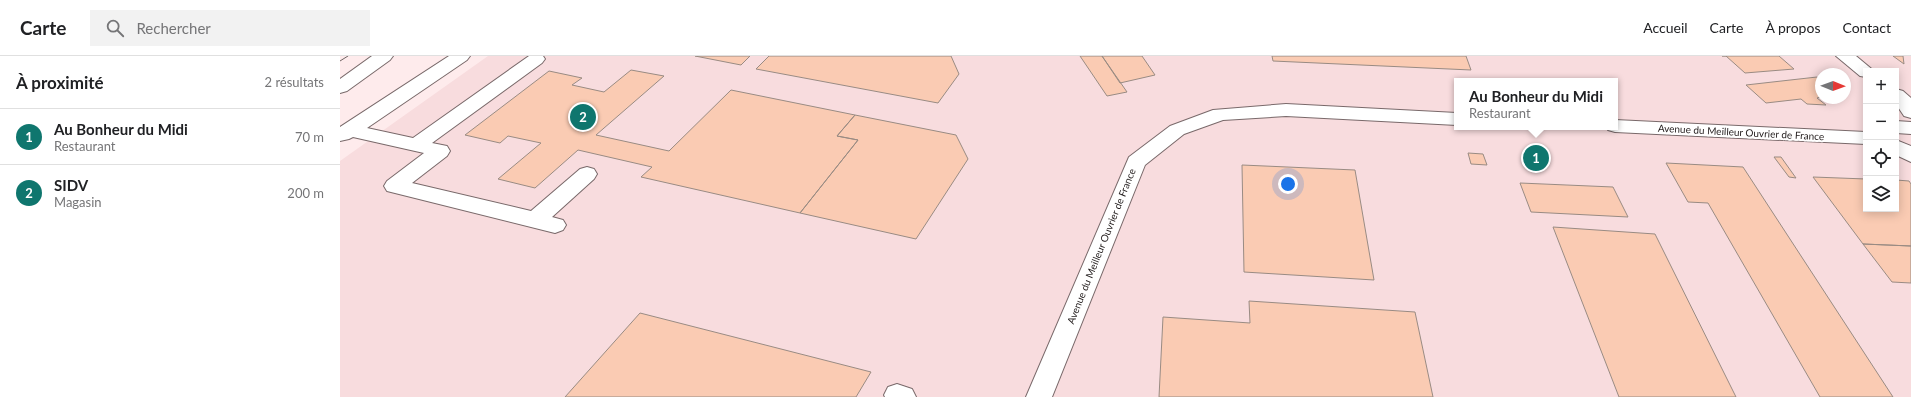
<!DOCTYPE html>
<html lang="fr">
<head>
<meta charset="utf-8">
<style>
	body { margin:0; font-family:Lato,sans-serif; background:#f2f2f2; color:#202124 }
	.controls { position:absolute; right:12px; top:12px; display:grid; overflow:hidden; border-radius:0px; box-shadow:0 2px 10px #0003 }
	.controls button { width:36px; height:36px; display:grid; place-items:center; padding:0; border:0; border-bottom:1px solid #e0e0e0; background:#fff; color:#202124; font:20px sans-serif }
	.compass { position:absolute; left:1475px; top:12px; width:36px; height:36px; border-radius:50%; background:#fff; box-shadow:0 2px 10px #0003; rotate:91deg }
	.you { position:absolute; left:948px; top:128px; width:14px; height:14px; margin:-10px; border:3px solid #fff; border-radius:50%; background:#1a73e8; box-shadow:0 0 0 6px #1a73e833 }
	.badge { display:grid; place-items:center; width:26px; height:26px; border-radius:50%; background:#0f766e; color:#fff; font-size:13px; font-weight:700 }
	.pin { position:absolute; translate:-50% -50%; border:2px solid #fff; box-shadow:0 1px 4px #0006 }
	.popup { position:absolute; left:1114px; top:22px; width:164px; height:52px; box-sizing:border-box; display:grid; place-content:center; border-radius:0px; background:#fff; filter:drop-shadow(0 1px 3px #0005); font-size:13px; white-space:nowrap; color:#757577 }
	.popup b { font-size:15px; color:#202124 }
	.popup::after { content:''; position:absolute; left:50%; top:100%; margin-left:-8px; border:8px solid transparent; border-top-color:#fff }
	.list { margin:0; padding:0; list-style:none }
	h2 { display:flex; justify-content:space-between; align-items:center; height:52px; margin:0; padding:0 16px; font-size:17px }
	h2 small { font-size:13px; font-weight:400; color:#757577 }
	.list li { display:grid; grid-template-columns:26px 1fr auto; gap:12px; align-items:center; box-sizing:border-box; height:56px; padding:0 16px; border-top:1px solid #e0e0e0 }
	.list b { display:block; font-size:15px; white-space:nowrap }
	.list p { margin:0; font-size:13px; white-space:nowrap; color:#757577 }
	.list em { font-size:13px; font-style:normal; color:#757577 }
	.icon { flex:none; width:22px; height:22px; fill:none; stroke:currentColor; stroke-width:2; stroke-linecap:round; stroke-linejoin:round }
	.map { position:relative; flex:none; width:1571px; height:341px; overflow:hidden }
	header { display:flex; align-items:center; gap:24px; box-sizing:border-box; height:56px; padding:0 20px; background:#fff; border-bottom:1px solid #e0e0e0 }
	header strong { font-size:19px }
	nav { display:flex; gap:22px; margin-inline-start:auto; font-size:14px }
	.search { width:280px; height:36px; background:#f2f2f2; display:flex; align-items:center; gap:10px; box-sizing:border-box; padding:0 14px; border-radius:0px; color:#757577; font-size:15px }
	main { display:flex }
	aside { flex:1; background:#fff }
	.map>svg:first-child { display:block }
	.built { fill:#f8dcde; fill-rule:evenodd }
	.building { fill:#facbb3; stroke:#998b83 }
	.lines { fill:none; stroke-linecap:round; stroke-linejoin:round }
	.minor-casing { stroke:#79696a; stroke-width:2 }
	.minor { fill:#fff; fill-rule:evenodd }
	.tram { stroke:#6d6363; stroke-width:1 }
	.labels { text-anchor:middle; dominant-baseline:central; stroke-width:4; stroke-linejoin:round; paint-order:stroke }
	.street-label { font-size:10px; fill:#221c1c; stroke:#fff }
</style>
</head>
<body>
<header>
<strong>Carte</strong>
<div class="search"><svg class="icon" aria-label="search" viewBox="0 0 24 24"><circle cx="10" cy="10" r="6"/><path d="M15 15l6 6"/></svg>Rechercher</div>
<nav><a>Accueil</a><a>Carte</a><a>À propos</a><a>Contact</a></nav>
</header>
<main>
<aside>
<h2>À proximité<small>2 résultats</small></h2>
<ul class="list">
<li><span class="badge">1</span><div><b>Au Bonheur du Midi</b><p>Restaurant</p></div><em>70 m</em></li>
<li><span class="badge">2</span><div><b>SIDV</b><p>Magasin</p></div><em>200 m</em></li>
</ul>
</aside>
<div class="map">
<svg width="1571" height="341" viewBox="0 0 1571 341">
	<rect width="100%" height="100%" fill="#feebec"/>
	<path class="built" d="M148 0H1571V341H0V105ZM1526 15H1556V153H1526ZM1481 18H1505V42H1481ZM1117 25H1275V71H1117Z"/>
	<path class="building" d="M355 0H410L401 9Z
		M429 0H611L619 18 598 47 416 13Z
		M740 0H762L787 36 767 40Z
		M762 0H802L815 19 780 27Z
		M932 0H1126L1131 14 933 5Z
		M1382 0H1439L1454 13 1405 17 1386 0Z
		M1553 0H1563L1564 8Z
		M291 14 324 20 256 79 329 95 391 34 515 59 497 80 518 84 460 157 301 121 312 111 238 94 195 132 158 123 201 87 168 80 160 87 125 79 209 15 242 22 232 29 264 36Z
		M1477 21 1481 24V41L1477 42 1486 49 1467 48 1461 43 1426 47 1406 29Z
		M515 59 616 79 628 103 576 183 460 157 518 84 497 80Z
		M1128 97 1143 98 1147 109 1131 108Z
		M1434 101H1441L1456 122 1449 121Z
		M1326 107 1403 111 1553 341H1480L1368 147 1348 146Z
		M902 109 1015 114 1034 224 904 216Z
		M1473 121 1526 123V153H1556V124L1569 125 1571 128V190L1523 188Z
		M1180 127 1273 131 1288 161 1191 156Z
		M1213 171 1315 178 1396 341H1279Z
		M1523 188 1571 190V227L1552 226Z
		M909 245 1075 256 1093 341H819L823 261 910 267Z
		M300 257 531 316 516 341H225Z"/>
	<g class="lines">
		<defs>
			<path id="minor" d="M32 0H53L50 4 7 35 0 37V23Z
				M109 0H130L127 4 27 72 73 82 189 0H203L205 3 202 7 92 87 107 90 110 95 107 100 72 127 191 155 240 113 247 111 254 113 257 118 254 123 212 161 223 164 226 169 223 174 215 177 47 135 44 130 47 125 84 97 13 81 9 83 0 85V71Z
				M1496 0H1516L1534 15H1526V21L1520 20Z
				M1556 33 1563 35 1571 42V62L1564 60 1556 48Z
				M946 48 1117 57V69L946 60 883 64 844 78 805 109 712 341H686L789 101 830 70 873 54Z
				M1275 64 1526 76V88L1275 76 1268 74 1266 71H1275Z
				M1556 65 1571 66V78L1556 77Z
				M1556 84 1571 90V106L1556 99Z
				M557 328 572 333 576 341H545L544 339 548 331Z"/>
		</defs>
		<use href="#minor" class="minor-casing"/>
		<use href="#minor" class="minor"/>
		<path class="tram" d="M0 5 8 0"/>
	</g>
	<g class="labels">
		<g class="street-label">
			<text transform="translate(1401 76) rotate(3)">Avenue du Meilleur Ouvrier de France</text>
			<text transform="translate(761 190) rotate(-68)">Avenue du Meilleur Ouvrier de France</text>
		</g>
	</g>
</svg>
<div class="controls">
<button>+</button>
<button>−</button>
<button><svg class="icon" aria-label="locate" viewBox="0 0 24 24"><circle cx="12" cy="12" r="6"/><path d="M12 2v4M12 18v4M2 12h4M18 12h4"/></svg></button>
<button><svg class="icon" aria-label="layers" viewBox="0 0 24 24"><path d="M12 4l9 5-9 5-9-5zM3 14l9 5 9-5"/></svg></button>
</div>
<svg class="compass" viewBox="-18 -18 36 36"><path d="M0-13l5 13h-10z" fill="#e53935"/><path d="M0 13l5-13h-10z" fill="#757577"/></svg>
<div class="you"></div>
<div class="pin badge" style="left:1196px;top:102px">1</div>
<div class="popup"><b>Au Bonheur du Midi</b>Restaurant</div>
<div class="pin badge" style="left:243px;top:61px">2</div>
</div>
</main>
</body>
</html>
